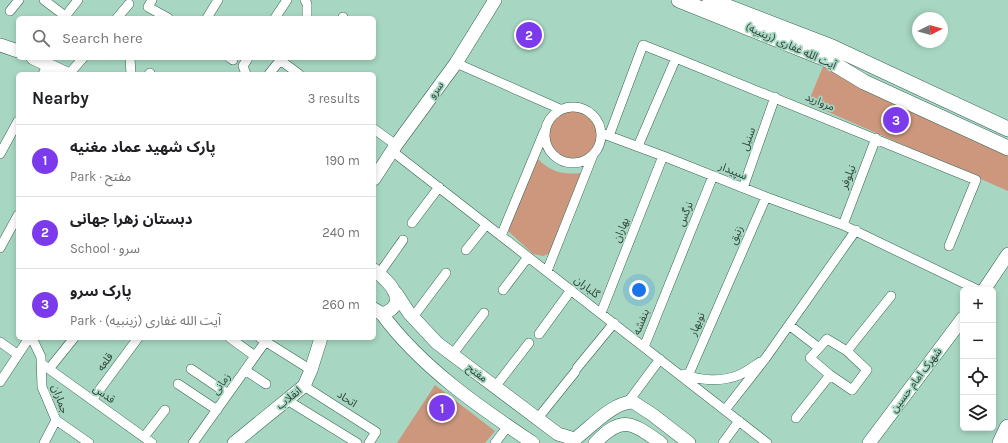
<!DOCTYPE html>
<html lang="en">
<head>
<meta charset="utf-8">
<style>
	body { margin:0; font-family:Karla,"Noto Sans Arabic",sans-serif; background:#f2f2f2; color:#202124 }
	.controls { position:absolute; right:12px; bottom:12px; display:grid; overflow:hidden; border-radius:6px; box-shadow:0 2px 6px #0003 }
	.controls button { width:36px; height:36px; display:grid; place-items:center; padding:0; border:0; border-bottom:1px solid #e0e0e0; background:#fff; color:#202124; font:20px sans-serif }
	.compass { position:absolute; left:912px; top:12px; width:36px; height:36px; border-radius:50%; background:#fff; box-shadow:0 2px 6px #0003; rotate:84deg }
	.you { position:absolute; left:639px; top:290px; width:14px; height:14px; margin:-10px; border:3px solid #fff; border-radius:50%; background:#1a73e8; box-shadow:0 0 0 6px #1a73e833 }
	.badge { display:grid; place-items:center; width:26px; height:26px; border-radius:50%; background:#7c3aed; color:#fff; font-size:13px; font-weight:700 }
	.pin { position:absolute; translate:-50% -50%; border:2px solid #fff; box-shadow:0 1px 4px #0006 }
	.list { margin:0; padding:0; list-style:none }
	h2 { display:flex; justify-content:space-between; align-items:center; height:52px; margin:0; padding:0 16px; font-size:17px }
	h2 small { font-size:13px; font-weight:400; color:#757577 }
	.list li { display:grid; grid-template-columns:26px 1fr auto; gap:12px; align-items:center; box-sizing:border-box; height:72px; padding:0 16px; border-top:1px solid #e0e0e0 }
	.list b { display:block; font-size:15px; white-space:nowrap }
	.list p { margin:0; font-size:13px; white-space:nowrap; color:#757577 }
	.list em { font-size:13px; font-style:normal; color:#757577 }
	.icon { flex:none; width:22px; height:22px; fill:none; stroke:currentColor; stroke-width:2; stroke-linecap:round; stroke-linejoin:round }
	.map { position:relative; flex:none; width:1008px; height:443px; overflow:hidden }
	.search { position:absolute; background:#fff; box-shadow:0 2px 6px #0003; left:16px; top:16px; width:360px; height:44px; display:flex; align-items:center; gap:10px; box-sizing:border-box; padding:0 14px; border-radius:6px; color:#757577; font-size:15px }
	.panel { position:absolute; background:#fff; box-shadow:0 2px 6px #0003; left:16px; top:72px; width:360px; height:268px; border-radius:6px }
	.map>svg:first-child { display:block }
	.green { fill:#cd977d }
	.lines { fill:none; stroke-linecap:round; stroke-linejoin:round }
	.street-casing { stroke:#366351; stroke-width:10 }
	.secondary-casing { stroke:#366351; stroke-width:14 }
	.primary-casing { stroke:#366351; stroke-width:16 }
	.highway-casing { stroke:#366351; stroke-width:18 }
	.street { stroke:#fff; stroke-width:9 }
	.secondary { stroke:#fff; stroke-width:13 }
	.primary { stroke:#fff; stroke-width:15 }
	.highway { stroke:#fff; stroke-width:17 }
	.labels { text-anchor:middle; dominant-baseline:central; stroke-width:3.5; stroke-linejoin:round; paint-order:stroke }
	.street-label { font-size:11px; fill:#2e4239; stroke:#a7d7c2 }
</style>
</head>
<body>
<div class="map">
<svg width="1008" height="443" viewBox="0 0 1008 443">
	<rect width="100%" height="100%" fill="#a7d7c2"/>
	<path class="green" d="M826 59 1008 148V191L808 103Z
		M549 134a24 24 0 1 1 48 0a24 24 0 1 1-48 0Z
		M537 158C550 172 563 175 581 173L550 253 543 256 533 254 508 231Z
		M435 385 495 431 485 443H397Z"/>
	<g class="lines">
		<defs>
			<path id="street" d="M44 0 65 16
				M152 0 148 7 168 18
				M305 0 307 4V18
				M10 11 19 0
				M64 18 78 0
				M117 18 129 4
				M207 18 218 0
				M275 18 287 0
				M343 18V17
				M130 58 131 74
				M230 58 233 60
				M280 60 299 74
				M456 63 560 109
				M43 74 48 64
				M69 74 83 58
				M149 74 150 73
				M246 74 243 66 248 58
				M269 74 282 58
				M545 135a28 28 0 1 1 56 0a28 28 0 1 1-56 0Z
				M374 129 396 145
				M601 133 663 156 766 197 843 225 978 290
				M609 136 643 45 676 58
				M638 146 676 58 976 180 949 246
				M392 151 767 443
				M0 154 18 121
				M743 188 775 97
				M412 223 439 187
				M843 225 876 138
				M501 236 544 132
				M0 248 18 215
				M466 250 486 225
				M547 271 593 155
				M379 274 403 240
				M503 290 528 257
				M601 313 663 156
				M413 317 446 273
				M789 325 819 348
				M539 334 571 290
				M32 338 41 357 42 387 56 420 44 443
				M230 338 255 356
				M260 338 311 370
				M0 342 17 354
				M644 347 713 176
				M847 351 867 370 852 390 830 375 810 358 827 339 847 351 891 296
				M452 355 484 313
				M42 364 152 443
				M577 368 614 323
				M49 369 74 338
				M191 369 228 394
				M245 370 266 384
				M684 374C701 381 722 382 739 375 746 372 754 366 760 362
				M688 376 766 197
				M0 382 29 338
				M178 384 217 410
				M304 386 376 432 369 443
				M495 387 529 343
				M92 400 138 338
				M287 400 357 443
				M628 402 660 359
				M725 410 765 359 856 230
				M538 418 575 372
				M796 418 830 375
				M56 420 89 443
				M144 437 165 410
				M193 443 268 338
				M495 443 508 426
				M723 443 739 421"/>
			<path id="secondary" d="M0 45 18 51
				M33 58 67 74
				M374 179 396 145 456 63 495 0
				M374 270C390 282 411 304 382 314L374 309
				M984 290 1008 254
				M396 293 409 313 437 343 558 434 571 438
				M382 314C421 367 479 407 533 443
				M575 439C591 427 613 402 633 402L653 415 689 443
				M234 443 304 386 311 370 321 338
				M595 443C623 414 632 423 661 443
				M869 443 963 318"/>
			<path id="primary" d="M679 0 826 59 864 82 1008 148
				M710 0 832 47 1008 129"/>
			<path id="highway" d="M1001 443 1008 428"/>
		</defs>
		<use href="#street" class="street-casing"/>
		<use href="#secondary" class="secondary-casing"/>
		<use href="#primary" class="primary-casing"/>
		<use href="#highway" class="highway-casing"/>
		<use href="#street" class="street"/>
		<use href="#secondary" class="secondary"/>
		<use href="#primary" class="primary"/>
		<use href="#highway" class="highway"/>
	</g>
	<g class="labels">
		<g class="street-label">
			<text transform="translate(791 46) rotate(24)">آیت الله غفاری (زینبیه)</text>
			<text transform="translate(436 90) rotate(-54)">سرو</text>
			<text transform="translate(820 102) rotate(22)">مروارید</text>
			<text transform="translate(748 139) rotate(-70)">سنبل</text>
			<text transform="translate(733 171) rotate(22)">سپیدار</text>
			<text transform="translate(848 177) rotate(-69)">نیلوفر</text>
			<text transform="translate(685 214) rotate(-68)">نرگس</text>
			<text transform="translate(621 230) rotate(-68)">بهاران</text>
			<text transform="translate(736 235) rotate(-66)">زنبق</text>
			<text transform="translate(587 287) rotate(38)">گلباران</text>
			<text transform="translate(641 322) rotate(-68)">بنفشه</text>
			<text transform="translate(697 324) rotate(-67)">نوبهار</text>
			<text transform="translate(105 362) rotate(-54)">قلعه</text>
			<text transform="translate(477 373) rotate(37)">مفتح</text>
			<text transform="translate(916 380) rotate(-53)">شهرک امام حسین</text>
			<text transform="translate(221 384) rotate(-54)">زمانی</text>
			<text transform="translate(104 394) rotate(35)">قدس</text>
			<text transform="translate(289 398) rotate(-39)">انقلاب</text>
			<text transform="translate(60 399) rotate(70)">جماران</text>
			<text transform="translate(347 399) rotate(33)">اتحاد</text>
		</g>
	</g>
</svg>
<div class="controls">
<button>+</button>
<button>−</button>
<button><svg class="icon" aria-label="locate" viewBox="0 0 24 24"><circle cx="12" cy="12" r="6"/><path d="M12 2v4M12 18v4M2 12h4M18 12h4"/></svg></button>
<button><svg class="icon" aria-label="layers" viewBox="0 0 24 24"><path d="M12 4l9 5-9 5-9-5zM3 14l9 5 9-5"/></svg></button>
</div>
<svg class="compass" viewBox="-18 -18 36 36"><path d="M0-13l5 13h-10z" fill="#e53935"/><path d="M0 13l5-13h-10z" fill="#757577"/></svg>
<div class="you"></div>
<div class="pin badge" style="left:442px;top:408px">1</div>
<div class="pin badge" style="left:529px;top:35px">2</div>
<div class="pin badge" style="left:896px;top:120px">3</div>
<div class="search"><svg class="icon" aria-label="search" viewBox="0 0 24 24"><circle cx="10" cy="10" r="6"/><path d="M15 15l6 6"/></svg>Search here</div>
<section class="panel">
<h2>Nearby<small>3 results</small></h2>
<ul class="list">
<li><span class="badge">1</span><div><b>پارک شهید عماد مغنیه</b><p>Park · مفتح</p></div><em>190 m</em></li>
<li><span class="badge">2</span><div><b>دبستان زهرا جهانی</b><p>School · سرو</p></div><em>240 m</em></li>
<li><span class="badge">3</span><div><b>پارک سرو</b><p>Park · آیت الله غفاری (زینبیه)</p></div><em>260 m</em></li>
</ul>
</section>
</div>
</body>
</html>
